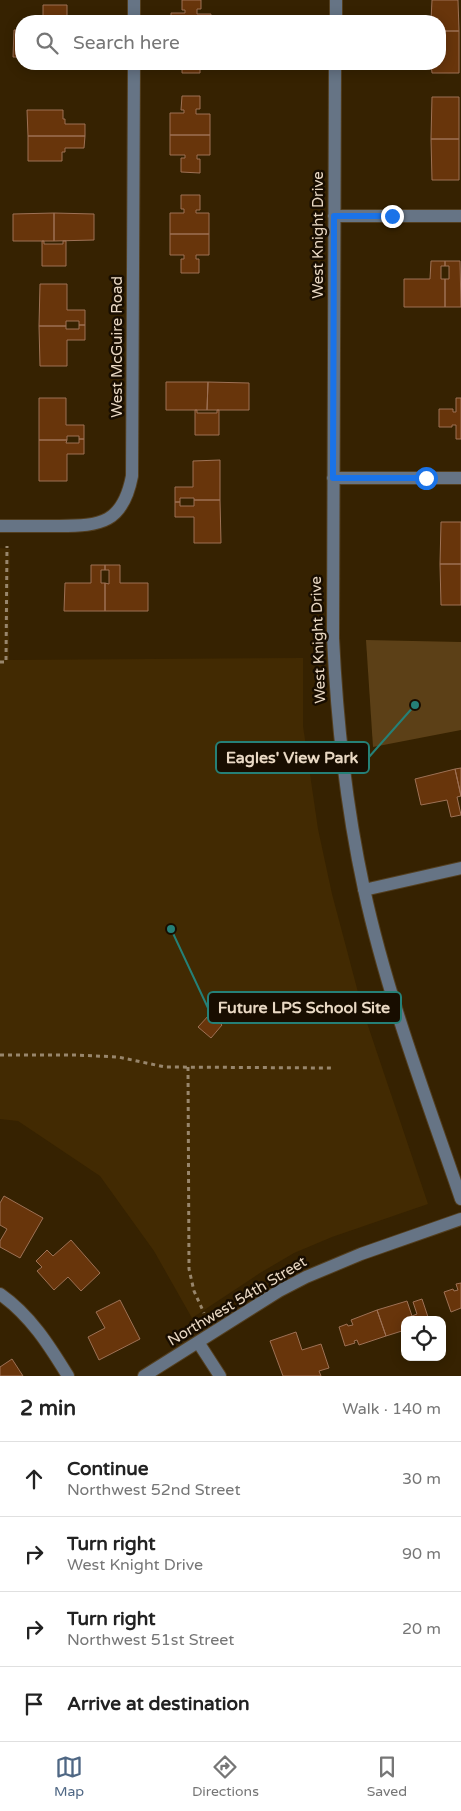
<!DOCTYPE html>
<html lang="en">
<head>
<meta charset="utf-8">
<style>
	body { margin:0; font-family:"Varela Round",sans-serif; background:#f2f2f2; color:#222 }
	.controls { position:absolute; right:15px; bottom:15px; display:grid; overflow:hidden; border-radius:10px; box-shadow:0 2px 12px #0003 }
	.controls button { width:45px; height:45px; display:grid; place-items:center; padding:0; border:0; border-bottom:1px solid #e0e0e0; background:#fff; color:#222; font:25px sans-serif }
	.stop { position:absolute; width:15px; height:15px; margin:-11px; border:4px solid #1a73e8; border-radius:50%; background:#fff }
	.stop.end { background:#1a73e8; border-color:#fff; box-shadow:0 1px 5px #0008 }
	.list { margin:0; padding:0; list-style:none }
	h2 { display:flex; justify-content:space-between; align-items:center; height:65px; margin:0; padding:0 20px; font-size:21px }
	h2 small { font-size:16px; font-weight:400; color:#767676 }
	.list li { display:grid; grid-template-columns:32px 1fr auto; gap:15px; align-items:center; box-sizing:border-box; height:75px; padding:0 20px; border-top:1px solid #e0e0e0 }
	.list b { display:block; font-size:19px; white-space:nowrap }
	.list p { margin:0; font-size:16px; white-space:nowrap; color:#767676 }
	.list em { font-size:16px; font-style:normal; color:#767676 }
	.icon { flex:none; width:28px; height:28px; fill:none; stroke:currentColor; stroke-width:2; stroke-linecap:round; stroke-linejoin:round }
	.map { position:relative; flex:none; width:461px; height:1376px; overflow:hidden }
	.search { position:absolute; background:#fff; box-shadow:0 2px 12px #0003; left:15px; right:15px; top:15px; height:55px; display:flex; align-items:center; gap:12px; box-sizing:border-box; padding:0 18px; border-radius:20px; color:#767676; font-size:19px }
	.sheet { height:365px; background:#fff }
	nav { display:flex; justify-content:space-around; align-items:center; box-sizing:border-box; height:70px; border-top:1px solid #e0e0e0; background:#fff; font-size:14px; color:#767676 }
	nav a { display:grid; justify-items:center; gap:2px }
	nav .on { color:#4f6784 }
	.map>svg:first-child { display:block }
	.built { fill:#422a02 }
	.green { fill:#5c4017 }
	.building { fill:#68350b; stroke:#9d7155 }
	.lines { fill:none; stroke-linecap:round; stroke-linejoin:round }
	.minor-casing { stroke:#533f20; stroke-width:14 }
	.path { stroke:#98866c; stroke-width:3; stroke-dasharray:4 4; stroke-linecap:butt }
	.minor { stroke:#667485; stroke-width:12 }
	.route { stroke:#1a73e8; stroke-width:6 }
	.labels { text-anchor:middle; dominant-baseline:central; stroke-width:5; stroke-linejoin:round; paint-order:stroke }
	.street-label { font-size:15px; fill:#ead9c4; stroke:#180d00 }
	.leader { fill:none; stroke:#258077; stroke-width:2 }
	.callout-dot { fill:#258077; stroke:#180d00; stroke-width:2 }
	.callout { fill:#180d00; stroke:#258077; stroke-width:2 }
	.callout-label { font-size:16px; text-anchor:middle; font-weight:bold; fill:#ead9c4 }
</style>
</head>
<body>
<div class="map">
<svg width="461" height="1376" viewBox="0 0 461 1376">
	<rect width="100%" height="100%" fill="#362201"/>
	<path class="built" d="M0 548 10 549 9 660 303 658V726L318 829 332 894 363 1011 428 1204 332 1237 294 1253 260 1273 192 1318 154 1251 100 1176 18 1121 0 1119Z"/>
	<path class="green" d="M366 640 461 642V730L373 747Z"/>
	<path class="building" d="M182 0H201V9H197V14H211L210 21H171V13H185V10H182Z
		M432 0H458L459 31H440V21H431Z
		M43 5H67V21H43Z
		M14 30H21V57H13Z
		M440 31H459V73H432L431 64H440Z
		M182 64H200V73H182Z
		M182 96H200V109H196V114H210V135H170V113H184V110H181Z
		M432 97H459V139H431Z
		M27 110H63V119H65V124H85V136H28Z
		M170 135H210V155H197V159H200V173L181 172V158H185V155H170Z
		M28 136H85L84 148H65V152H62V161H28Z
		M431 139H459V180H432Z
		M181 195H200V210H196V213H209V234H170V213H184V209H181Z
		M54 213 94 214V240L54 241Z
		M54 213V241H13V214Z
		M170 234H209V255H196V259H199V273H181V259H184V255H170Z
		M42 241H44V244H63V241H66V266H42Z
		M431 261H445V266H441V279H445V307H404V279H430Z
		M445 261H460L461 307H445V279H449V266H445Z
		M40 284H67V310H85V325H79V321H66V326H39Z
		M79 325H85V340H67V366H40L39 326H66V329H79Z
		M166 382H208L207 410H166Z
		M208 382 249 383V410H207Z
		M39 398H66V425H84V439H79V436H67V440H39Z
		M456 398H461V439H456V425H452V427H439V409H453V412H456Z
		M195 410H197V413H217V410H219V435H195Z
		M79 439H84V454H67V481H39V440H67L66 443H79Z
		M220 460V500H194V498H180V502H175V487H193V461Z
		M194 500H220L221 543H194V517H175V502H180V506H194Z
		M441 522H461V564H440Z
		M440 564H461V605H441Z
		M91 565H105V570H101V583H105V611H64L65 583H91Z
		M105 565H120V583H148V611H105V583L109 584V570H105Z
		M461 768V796L455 769Z
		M455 769 461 796 457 797 461 815 451 817 447 800 421 805 415 779Z
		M210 1014 222 1025 211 1038 198 1027Z
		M4 1196 43 1218 20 1258 0 1247V1241L7 1229 0 1225V1203Z
		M71 1240 100 1273 81 1291 68 1277 54 1290 37 1271 42 1267 36 1261 47 1250 53 1256Z
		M461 1283V1308L451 1312 444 1292 453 1289 454 1291 458 1290 456 1284Z
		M422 1299 428 1317 421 1320H405V1330L386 1336 377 1310 407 1301 412 1316 417 1314 413 1302Z
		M120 1300 140 1339 99 1360 88 1337 105 1328 96 1312Z
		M377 1310 386 1336 359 1345 357 1340 354 1341 355 1343 345 1346 339 1327 347 1324 348 1326 353 1325 351 1320Z
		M296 1332 302 1350 321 1344 329 1368 319 1371 321 1376H283L270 1341Z
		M12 1359 23 1376H0V1367Z"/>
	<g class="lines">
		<defs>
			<path id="minor" d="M134 21V0
				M336 21V0
				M335 64 333 638C337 722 346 806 364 889 387 995 426 1097 461 1199
				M334 216H461
				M333 478H461
				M0 526C20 526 39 526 59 526 101 526 123 523 132 476L134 64
				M364 890 461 868
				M0 1294C30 1315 49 1345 68 1376
				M198 1342 220 1376
				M144 1376 279 1291 306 1277 361 1254 461 1219"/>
		</defs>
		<use href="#minor" class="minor-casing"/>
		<path class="path" d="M0 662H6L7 546
			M0 1055H76L118 1057 165 1067 331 1068
			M188 1067 189 1269 194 1291 204 1313"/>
		<use href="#minor" class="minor"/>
	</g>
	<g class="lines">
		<path class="route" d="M392 216H334L333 478H426"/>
	</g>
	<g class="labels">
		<g class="street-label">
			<text transform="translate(318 235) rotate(-90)">West Knight Drive</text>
			<text transform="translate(117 347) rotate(-90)">West McGuire Road</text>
			<text transform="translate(318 640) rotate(-92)">West Knight Drive</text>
			<text transform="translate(237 1301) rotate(-31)">Northwest 54th Street</text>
		</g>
	</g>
	<path class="leader" d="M415 705L369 757M171 929L208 1008"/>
	<g class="callout-dot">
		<circle cx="415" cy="705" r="5"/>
		<circle cx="171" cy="929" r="5"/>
	</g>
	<g class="callout">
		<rect x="216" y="742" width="153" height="31" rx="5"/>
		<rect x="208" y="992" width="193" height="31" rx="5"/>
	</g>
	<g class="callout-label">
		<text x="292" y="763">Eagles' View Park</text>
		<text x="304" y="1013">Future LPS School Site</text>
	</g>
</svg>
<div class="controls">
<button><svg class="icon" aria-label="locate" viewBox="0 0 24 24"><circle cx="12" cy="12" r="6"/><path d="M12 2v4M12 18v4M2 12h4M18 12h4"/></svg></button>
</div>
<div class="stop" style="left:426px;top:478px"></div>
<div class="stop end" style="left:392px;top:216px"></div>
<div class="search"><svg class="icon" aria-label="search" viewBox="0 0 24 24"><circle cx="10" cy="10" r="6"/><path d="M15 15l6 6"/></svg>Search here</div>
</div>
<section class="sheet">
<h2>2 min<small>Walk · 140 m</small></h2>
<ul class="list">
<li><svg class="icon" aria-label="ahead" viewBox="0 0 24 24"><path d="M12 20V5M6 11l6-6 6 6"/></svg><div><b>Continue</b><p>Northwest 52nd Street</p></div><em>30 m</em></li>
<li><svg class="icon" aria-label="right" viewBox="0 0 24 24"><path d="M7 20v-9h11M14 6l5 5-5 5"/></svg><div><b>Turn right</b><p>West Knight Drive</p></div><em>90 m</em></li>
<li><svg class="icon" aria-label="right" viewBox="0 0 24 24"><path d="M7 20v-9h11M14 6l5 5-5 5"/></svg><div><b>Turn right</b><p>Northwest 51st Street</p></div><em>20 m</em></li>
<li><svg class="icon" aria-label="arrive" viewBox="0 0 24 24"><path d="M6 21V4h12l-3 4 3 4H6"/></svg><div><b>Arrive at destination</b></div></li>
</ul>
</section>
<nav>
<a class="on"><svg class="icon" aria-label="map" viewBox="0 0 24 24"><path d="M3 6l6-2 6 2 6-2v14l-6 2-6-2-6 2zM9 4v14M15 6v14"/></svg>Map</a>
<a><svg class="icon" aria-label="directions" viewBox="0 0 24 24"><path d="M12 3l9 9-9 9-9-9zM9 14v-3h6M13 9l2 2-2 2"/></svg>Directions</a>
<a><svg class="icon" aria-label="saved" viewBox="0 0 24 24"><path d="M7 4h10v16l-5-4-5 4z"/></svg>Saved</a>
</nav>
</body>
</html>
